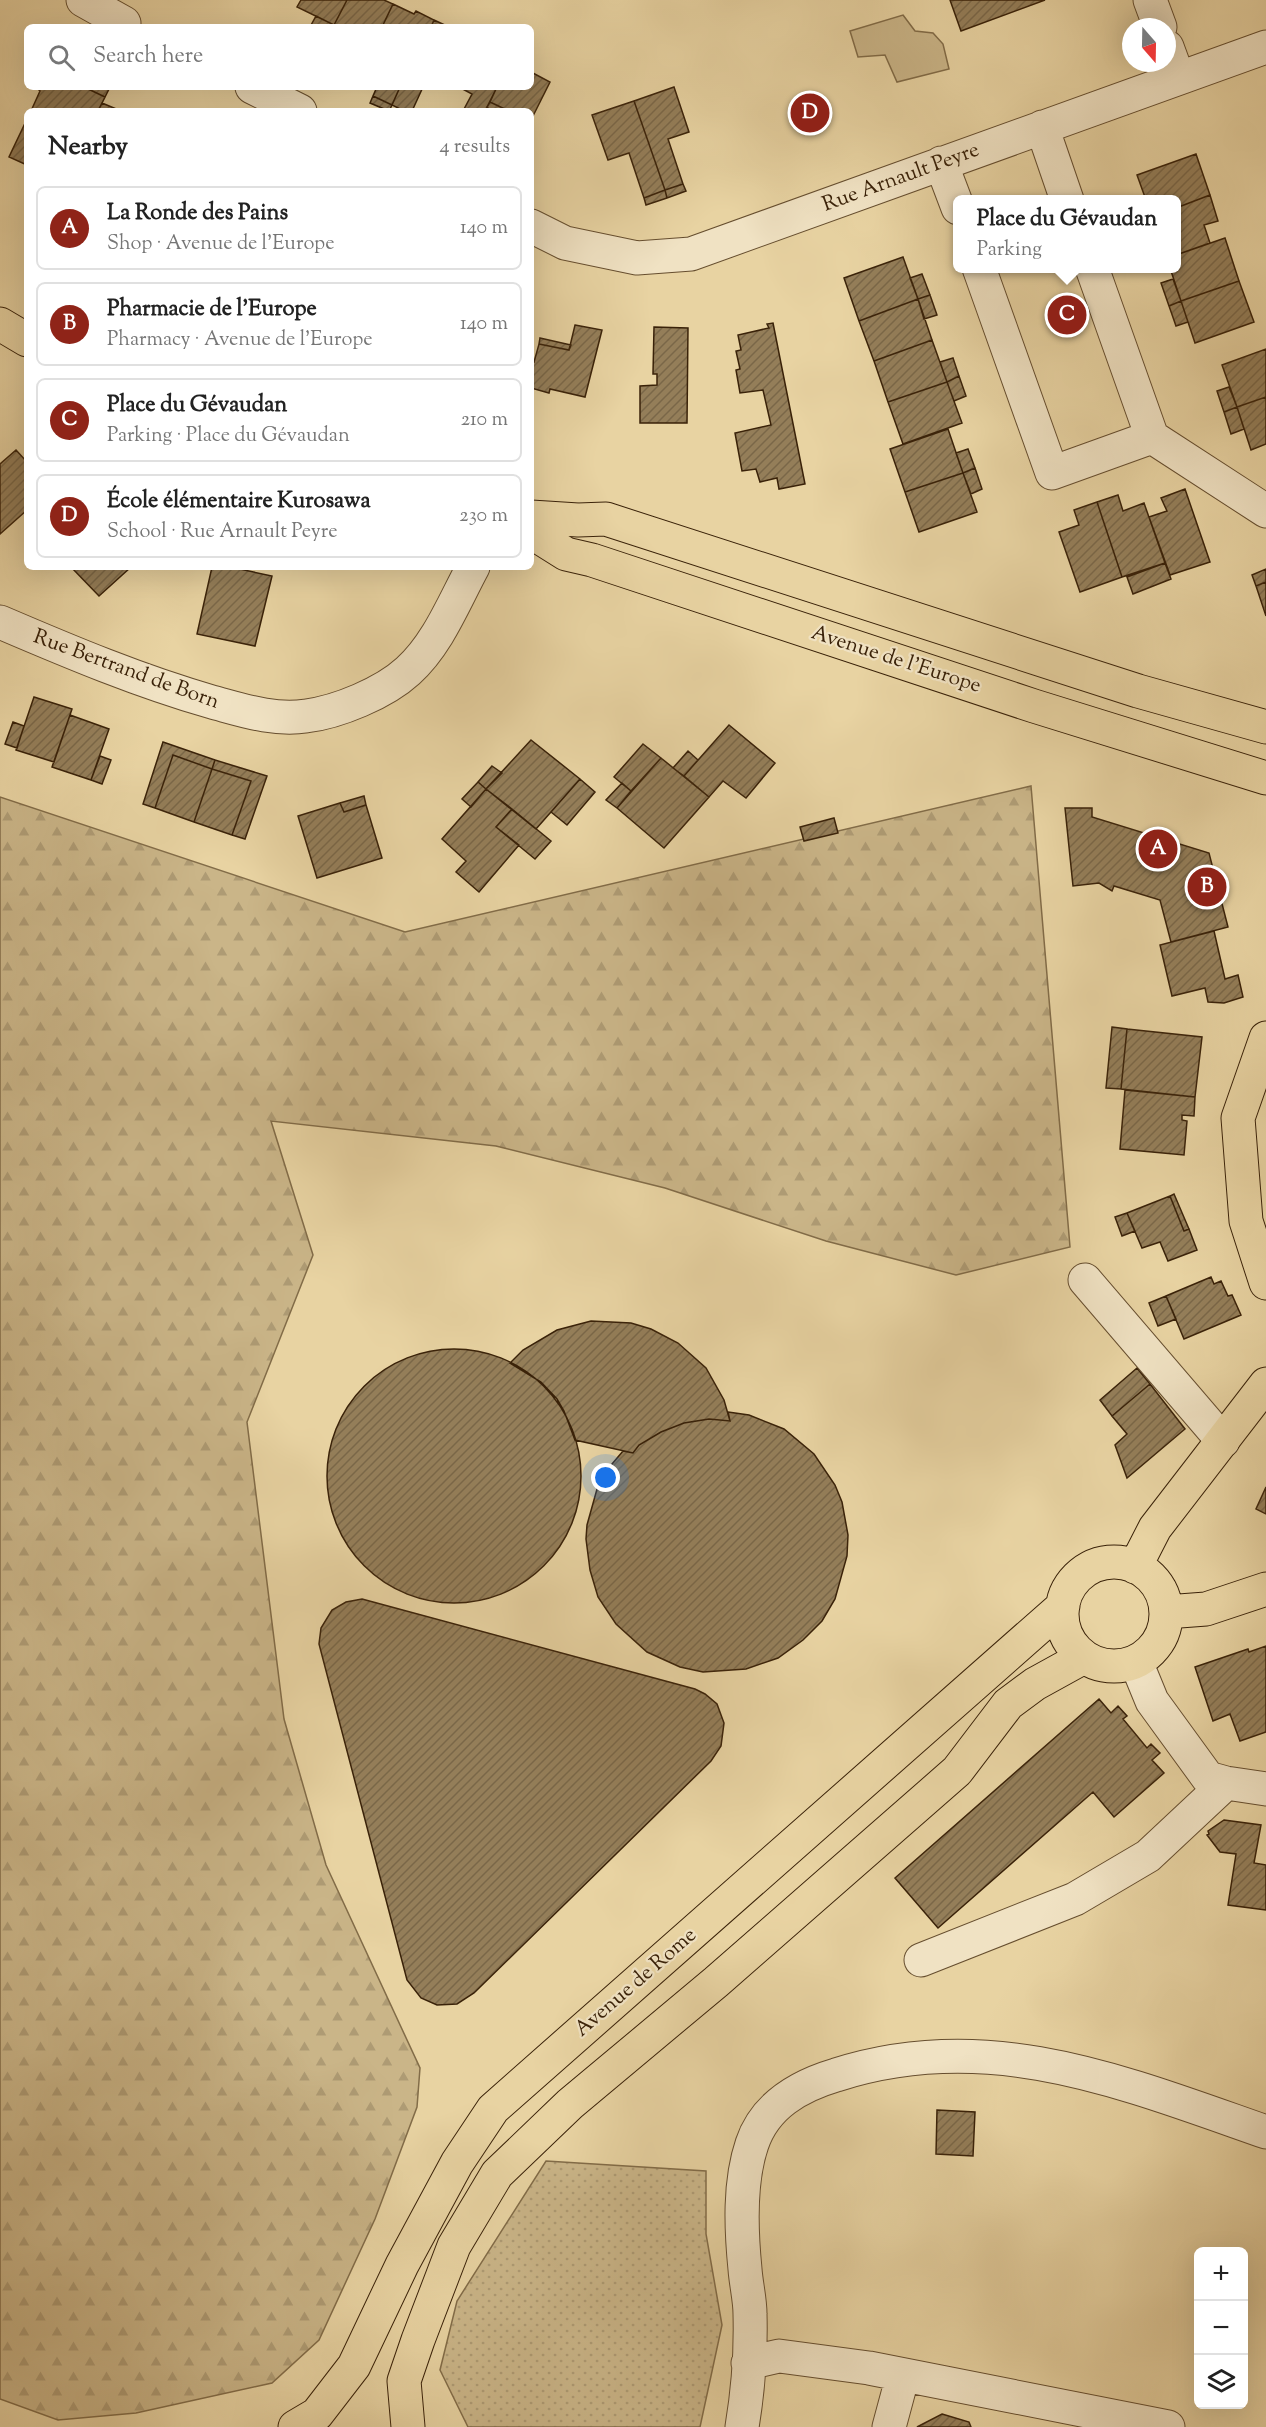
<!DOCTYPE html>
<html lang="en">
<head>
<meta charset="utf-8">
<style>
	body { margin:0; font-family:"Sorts Mill Goudy",serif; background:#f2f2f2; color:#222 }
	.controls { position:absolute; right:18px; bottom:18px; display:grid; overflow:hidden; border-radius:9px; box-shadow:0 6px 24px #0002 }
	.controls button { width:54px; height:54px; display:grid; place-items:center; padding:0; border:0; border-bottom:2px solid #e0e0e0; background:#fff; color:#222; font:30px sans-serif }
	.compass { position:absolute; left:1122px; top:18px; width:54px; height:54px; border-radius:50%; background:#fff; box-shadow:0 6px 24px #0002; rotate:160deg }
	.you { position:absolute; left:606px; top:1478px; width:21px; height:21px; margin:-15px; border:4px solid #fff; border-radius:50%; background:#1a73e8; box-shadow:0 0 0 9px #1a73e833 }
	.badge { display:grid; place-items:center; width:39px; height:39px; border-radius:50%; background:#8f2418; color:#fff; font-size:20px; font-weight:700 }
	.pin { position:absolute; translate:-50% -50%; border:3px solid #fff; box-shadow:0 2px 6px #0006 }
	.popup { position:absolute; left:953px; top:195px; width:228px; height:78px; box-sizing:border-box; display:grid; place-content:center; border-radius:9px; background:#fff; filter:drop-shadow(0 2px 4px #0005); font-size:20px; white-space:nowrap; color:#767676 }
	.popup b { font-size:22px; color:#222 }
	.popup::after { content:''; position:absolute; left:50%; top:100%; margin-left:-12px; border:12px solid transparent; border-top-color:#fff }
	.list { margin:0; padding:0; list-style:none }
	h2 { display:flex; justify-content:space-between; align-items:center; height:78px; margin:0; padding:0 24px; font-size:26px }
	h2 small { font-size:20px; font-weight:400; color:#767676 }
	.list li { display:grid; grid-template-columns:39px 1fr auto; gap:18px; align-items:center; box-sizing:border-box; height:84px; margin:0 12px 12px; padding:0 12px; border:2px solid #e0e0e0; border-radius:9px }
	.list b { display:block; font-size:22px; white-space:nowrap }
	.list p { margin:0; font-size:20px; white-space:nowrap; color:#767676 }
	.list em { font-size:20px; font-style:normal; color:#767676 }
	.icon { flex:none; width:33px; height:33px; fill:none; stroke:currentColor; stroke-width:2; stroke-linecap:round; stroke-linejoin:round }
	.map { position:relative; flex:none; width:1266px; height:2427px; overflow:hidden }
	.search { position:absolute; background:#fff; box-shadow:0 6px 24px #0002; left:24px; top:24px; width:510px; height:66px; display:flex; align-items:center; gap:15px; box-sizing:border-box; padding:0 21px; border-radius:9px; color:#767676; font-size:22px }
	.panel { position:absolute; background:#fff; box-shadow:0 6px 24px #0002; left:24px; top:108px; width:510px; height:462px; border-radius:9px }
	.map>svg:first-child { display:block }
	.grass { fill:url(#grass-dots); stroke:#826c48; stroke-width:1.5 }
	.forest { fill:url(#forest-firs); stroke:#826c48; stroke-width:1.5 }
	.park { fill:#cab588; stroke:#826c48; stroke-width:1.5 }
	.building { fill:url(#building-hatch); stroke:#3a2209; stroke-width:1.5 }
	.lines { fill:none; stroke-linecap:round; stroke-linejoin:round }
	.minor-casing { stroke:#664e2f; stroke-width:35 }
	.major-casing { stroke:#3a2209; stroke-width:35 }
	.minor { stroke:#f0e2c3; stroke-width:33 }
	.major { stroke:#e8d3a2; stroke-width:33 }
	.labels { text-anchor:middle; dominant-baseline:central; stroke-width:4.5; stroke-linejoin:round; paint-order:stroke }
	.street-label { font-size:21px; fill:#3a2209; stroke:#f0e2c3 }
</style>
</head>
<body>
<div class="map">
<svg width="1266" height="2427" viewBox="0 0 1266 2427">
	<defs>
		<pattern id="grass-dots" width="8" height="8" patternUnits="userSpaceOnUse" patternTransform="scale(1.5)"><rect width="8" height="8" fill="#cab588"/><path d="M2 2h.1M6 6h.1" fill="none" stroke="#ae9b74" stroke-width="1.8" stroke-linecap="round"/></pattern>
		<pattern id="forest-firs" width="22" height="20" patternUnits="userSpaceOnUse" patternTransform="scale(1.5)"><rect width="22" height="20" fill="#cab588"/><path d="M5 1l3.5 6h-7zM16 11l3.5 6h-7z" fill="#ae9b74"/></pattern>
		<pattern id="building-hatch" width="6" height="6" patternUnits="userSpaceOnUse" patternTransform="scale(1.5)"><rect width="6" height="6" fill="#947e59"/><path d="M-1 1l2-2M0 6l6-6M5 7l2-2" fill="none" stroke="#7a6748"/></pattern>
	</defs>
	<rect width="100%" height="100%" fill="#e8d3a2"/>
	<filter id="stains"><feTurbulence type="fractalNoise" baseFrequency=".00333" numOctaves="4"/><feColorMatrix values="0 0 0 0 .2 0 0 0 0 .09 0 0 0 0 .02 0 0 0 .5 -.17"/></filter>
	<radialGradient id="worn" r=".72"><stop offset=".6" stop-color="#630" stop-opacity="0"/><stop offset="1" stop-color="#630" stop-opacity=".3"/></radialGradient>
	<path class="grass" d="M546 2161 706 2171V2234L722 2325 700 2427H468L440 2370 457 2301Z"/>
	<path class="forest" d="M1031 786 1070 1247 956 1275 826 1241 665 1188 496 1146 271 1121 313 1255 247 1422 284 1719 326 1865 420 2068 417 2107 375 2219 319 2340 272 2383 136 2413 58 2420 0 2399V797L405 932Z"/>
	<path class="park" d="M903 15 915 31 933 33 943 44 949 69 897 82 885 55 858 57 850 31Z"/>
	<path class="building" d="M301 0H347L334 25 297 7Z
		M347 0H384L393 4 382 27H333Z
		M950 0H1045L961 31Z
		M393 4 414 14 416 11 434 20 431 27H382Z
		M316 16 334 25 333 27H310Z
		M434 20 449 27H431Z
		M531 72 550 82 531 120V111H509L490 102 497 87H531Z
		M36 87H84L105 97 98 111H31L40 91Z
		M84 87H105L109 89 105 97Z
		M377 87H400L392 105 373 96Z
		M400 87H423L412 111H404L392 105Z
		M459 87H497L485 111H463L472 94Z
		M674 87 689 132 668 139 683 184 665 190 634 101Z
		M373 96 392 105 389 111 370 103Z
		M634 101 665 190 644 198 629 153 608 160 592 115Z
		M490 102 509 111H491L487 107Z
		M102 103 121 111H98Z
		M27 119V165L9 157Z
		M1196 154 1210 195 1176 208V200H1146L1137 175Z
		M683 184 686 191 667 198 665 190Z
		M665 190 667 198 646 205 644 198Z
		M1210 195 1218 221 1204 225 1210 243 1176 255V208Z
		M1225 238 1239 281 1181 301 1170 268H1176V255Z
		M903 257 918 299 859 321 844 278Z
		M922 274 930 295 918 299 910 278Z
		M1173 279 1181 301 1169 306 1161 283Z
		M1239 281 1254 322 1195 343 1181 301Z
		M930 295 937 315 924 319 918 299Z
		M918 299 932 340 874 361 859 321Z
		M1181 301 1188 322 1176 326 1169 306Z
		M773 323 805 484 779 489 777 478 760 482 756 469 742 471 735 433 771 425 763 390 740 393 736 370 740 369 736 351 741 350 738 335 769 328 767 324Z
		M575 325 602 330 585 397 550 389 549 393 531 388V361L534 362 539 344 569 350Z
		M654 327 688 328 687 423H640V386L657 385V374H653Z
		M540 338 571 345 569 350 539 344Z
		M932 340 947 382 888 402 874 361Z
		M1266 349V397L1237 407 1222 365Z
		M953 358 959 376 947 382 940 362Z
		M959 376 966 396 954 401 947 382Z
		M947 382 962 423 903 444 888 402Z
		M1229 387 1237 407 1224 412 1217 391Z
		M1266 397V444L1251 450 1237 407Z
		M1237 407 1244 429 1231 434 1224 412Z
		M948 429 963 473 905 492 890 449Z
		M968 449 975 468 963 473 956 453Z
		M16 450 27 462V510L0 534V464Z
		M975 468 982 489 971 494 963 473Z
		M963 473 977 512 919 532 905 492Z
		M1185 489 1210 562 1170 575 1149 517 1167 511 1161 498Z
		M1118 495 1123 511 1144 503 1165 563 1122 577 1097 502Z
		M1097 502 1122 577 1080 592 1059 532 1079 525 1074 510Z
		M1165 563 1171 579 1133 594 1127 577Z
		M71 567H131L99 596Z
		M212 567H230L272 576 255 646 197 634Z
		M1266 569V582L1256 586 1252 575Z
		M1266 582V616L1256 586Z
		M34 697 72 709 54 762 16 750Z
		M70 715 109 729 91 780 52 767Z
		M13 722 24 726 17 748 5 744Z
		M729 725 775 763 746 798 723 781 709 797 684 776Z
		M531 740 580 779 536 829 486 789Z
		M163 742 215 760 212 769 173 755 155 808 143 804Z
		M643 744 661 758 631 791 614 777Z
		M688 751 698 760 684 776 673 768Z
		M173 755 212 769 194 822 155 808Z
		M100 756 111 760 102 784 91 780Z
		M661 758 709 797 664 848 617 808Z
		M215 760 267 776 245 839 232 835 251 781 212 769Z
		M492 766 502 773 486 789 478 782Z
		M212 769 251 781 232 835 194 822Z
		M580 779 595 792 567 825 551 812Z
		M478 782 486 789 471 807 462 799Z
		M622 783 631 791 617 808 606 800Z
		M486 789 512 809 496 827 519 845 479 892 456 872 466 861 442 839Z
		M364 796 366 805 344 812 340 803Z
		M340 803 344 812 366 805 382 858 317 878 298 816Z
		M1065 808H1092V817L1209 853 1228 927 1171 942 1160 900 1114 886 1112 891 1099 883 1073 886Z
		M512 809 551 841 535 859 496 827Z
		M834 818 838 833 804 841 800 827Z
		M1214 931 1225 979 1238 975 1243 997 1224 1003 1208 1002 1205 988 1172 996 1160 945Z
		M1112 1027 1127 1029 1121 1089 1106 1088Z
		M1127 1029 1202 1037 1195 1097 1121 1089Z
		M1125 1090 1195 1097 1194 1116 1182 1115V1120L1187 1121 1184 1155 1120 1149Z
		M1174 1194 1189 1229 1184 1231 1170 1196Z
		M1170 1196 1184 1231 1189 1229 1197 1250 1168 1261 1160 1242 1142 1248 1127 1213Z
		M1127 1213 1135 1231 1122 1236 1115 1217Z
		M1211 1277 1214 1284 1221 1281 1228 1296 1232 1295 1241 1315 1184 1339 1166 1296Z
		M1166 1296 1176 1319 1158 1326 1149 1303Z
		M591 1321 631 1323 651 1329 678 1343 706 1368 724 1400 730 1421 709 1419 684 1423 661 1432 639 1445 633 1453 575 1440 564 1411 557 1399 541 1382 510 1363 523 1350 557 1330Z
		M327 1476a127 127 0 1 1 254 0a127 127 0 1 1-254 0Z
		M1137 1368 1150 1384 1112 1416 1100 1400Z
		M1150 1384 1185 1429 1127 1478 1115 1445 1127 1434 1112 1416Z
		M728 1412 749 1415 784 1429 814 1454 835 1485 842 1502 848 1535 847 1556 835 1599 822 1621 803 1640 778 1658 746 1669 703 1672 680 1667 647 1652 616 1624 598 1597 590 1570 586 1539 587 1525 597 1489 612 1464 623 1451 633 1453 639 1445 661 1432 684 1423 709 1419 730 1421Z
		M1266 1487V1514L1256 1509Z
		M362 1599 695 1689 705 1694 717 1704 724 1723 721 1746 711 1761 474 1993 457 2004 437 2005 421 1998 407 1980 319 1644 321 1628 332 1610 346 1602Z
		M1266 1646V1732L1240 1741 1230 1714 1213 1721 1195 1667 1248 1649 1249 1652Z
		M1099 1699 1111 1713 1118 1706 1127 1716 1123 1719 1147 1748 1151 1744 1160 1753 1152 1760 1164 1773 1114 1817 1093 1792 938 1928 895 1878Z
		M1224 1820 1261 1825 1254 1863 1266 1865V1910L1228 1905 1236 1854 1220 1852 1207 1835 1209 1834 1208 1831Z
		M937 2110 975 2112 973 2156 936 2154Z
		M942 2414 969 2422 971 2427H917Z"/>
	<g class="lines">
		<defs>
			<path id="minor" d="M83 0 124 23
				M1150 0 1160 27
				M1167 47 1178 77
				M252 87 300 111
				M1042 127 1067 200
				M941 163 958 208
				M531 226 565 243 637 258 691 254 1266 47
				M979 268 1052 473 1152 437 1092 268
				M1152 437 1266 511
				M0 622C70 652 139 681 212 702 242 710 274 721 306 716 338 712 384 693 408 671 438 644 454 602 473 567
				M1085 1280 1223 1441
				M1136 1662 1152 1701 1208 1778 1226 1783 1266 1789
				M921 1960 1075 1899 1148 1856 1226 1783
				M748 2363 779 2356 869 2368 1168 2427
				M742 2427C748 2391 751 2351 750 2314 750 2299 746 2284 745 2269 741 2229 739 2182 752 2144 765 2105 799 2086 836 2075 988 2026 1123 2082 1266 2132
				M889 2427 903 2375"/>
			<path id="major" d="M0 324 27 340
				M531 517 578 520 606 519 1138 691 1266 727
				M531 532 566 554 592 560 1034 706 1266 778
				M1266 1038 1238 1118 1246 1221 1266 1283
				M1062 1614a52 52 0 1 1 104 0a52 52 0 1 1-104 0Z
				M1135 1567 1155 1528 1266 1384
				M1166 1612 1206 1609 1266 1589
				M295 2427 317 2414 354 2366 402 2265 457 2163 493 2109 1063 1606
				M408 2427 404 2381 418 2340 454 2246 497 2174 570 2104 716 1982 957 1771 1008 1704 1035 1684 1084 1657"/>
		</defs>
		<use href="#minor" class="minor-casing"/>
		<use href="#major" class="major-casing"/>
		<use href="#minor" class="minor"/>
		<use href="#major" class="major"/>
	</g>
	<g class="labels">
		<g class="street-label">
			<text transform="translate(901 178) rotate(-20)">Rue Arnault Peyre</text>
			<text transform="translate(896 660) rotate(18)">Avenue de l'Europe</text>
			<text transform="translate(126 670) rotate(20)">Rue Bertrand de Born</text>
			<text transform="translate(636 1983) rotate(-41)">Avenue de Rome</text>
		</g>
	</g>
	<rect width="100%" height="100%" filter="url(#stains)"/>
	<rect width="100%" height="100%" fill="url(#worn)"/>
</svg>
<div class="controls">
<button>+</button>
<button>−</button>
<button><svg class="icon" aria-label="layers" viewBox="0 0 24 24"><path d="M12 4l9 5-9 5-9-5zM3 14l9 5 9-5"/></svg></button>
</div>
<svg class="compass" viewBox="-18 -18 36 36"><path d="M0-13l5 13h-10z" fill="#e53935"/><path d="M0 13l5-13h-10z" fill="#767676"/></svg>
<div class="you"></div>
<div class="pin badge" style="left:1158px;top:849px">A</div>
<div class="pin badge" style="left:1207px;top:887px">B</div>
<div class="pin badge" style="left:1067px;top:315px">C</div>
<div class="popup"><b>Place du Gévaudan</b>Parking</div>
<div class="pin badge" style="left:810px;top:113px">D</div>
<div class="search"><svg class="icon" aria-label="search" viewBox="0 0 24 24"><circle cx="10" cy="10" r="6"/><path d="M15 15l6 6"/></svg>Search here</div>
<section class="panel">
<h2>Nearby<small>4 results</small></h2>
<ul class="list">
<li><span class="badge">A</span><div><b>La Ronde des Pains</b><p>Shop · Avenue de l'Europe</p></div><em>140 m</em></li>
<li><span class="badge">B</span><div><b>Pharmacie de l'Europe</b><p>Pharmacy · Avenue de l'Europe</p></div><em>140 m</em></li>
<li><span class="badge">C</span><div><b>Place du Gévaudan</b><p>Parking · Place du Gévaudan</p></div><em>210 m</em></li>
<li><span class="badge">D</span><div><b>École élémentaire Kurosawa</b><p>School · Rue Arnault Peyre</p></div><em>230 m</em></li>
</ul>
</section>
</div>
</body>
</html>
